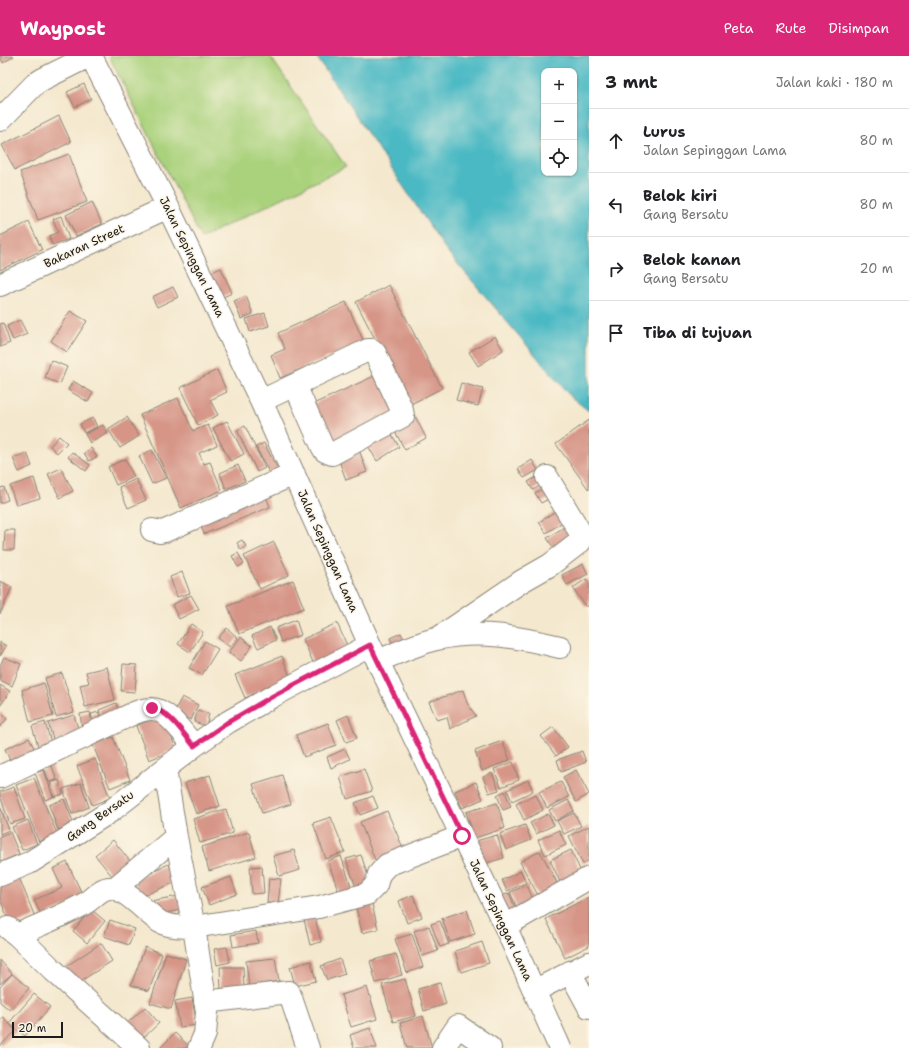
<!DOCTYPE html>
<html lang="id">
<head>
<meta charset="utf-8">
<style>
	body { margin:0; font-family:"Shantell Sans",sans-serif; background:#f2f2f2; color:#202124 }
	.controls { position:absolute; right:12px; top:12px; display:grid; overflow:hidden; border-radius:8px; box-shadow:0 1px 3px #0004 }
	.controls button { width:36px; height:36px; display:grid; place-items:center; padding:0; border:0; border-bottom:1px solid #e0e0e0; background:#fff; color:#202124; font:20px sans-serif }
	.scale { position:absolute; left:12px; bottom:10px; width:51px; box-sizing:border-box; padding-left:4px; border:2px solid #1c1c1c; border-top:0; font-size:11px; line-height:14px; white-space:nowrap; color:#1c1c1c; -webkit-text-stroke:3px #fcf5e5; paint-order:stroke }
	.stop { position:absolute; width:12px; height:12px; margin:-9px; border:3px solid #db2777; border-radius:50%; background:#fff }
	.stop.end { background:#db2777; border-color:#fff; box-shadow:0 1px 4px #0008 }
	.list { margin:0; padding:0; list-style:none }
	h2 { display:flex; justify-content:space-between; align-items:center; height:52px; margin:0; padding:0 16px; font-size:17px }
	h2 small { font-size:13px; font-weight:400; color:#757577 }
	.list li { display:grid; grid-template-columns:26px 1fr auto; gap:12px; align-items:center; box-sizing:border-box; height:64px; padding:0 16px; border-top:1px solid #e0e0e0 }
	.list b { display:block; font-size:15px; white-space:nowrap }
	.list p { margin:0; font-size:13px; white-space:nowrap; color:#757577 }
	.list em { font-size:13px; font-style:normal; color:#757577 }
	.icon { flex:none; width:22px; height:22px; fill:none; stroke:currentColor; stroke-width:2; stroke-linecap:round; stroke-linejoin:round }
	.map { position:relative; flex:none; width:589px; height:992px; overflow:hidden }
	header { display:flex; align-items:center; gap:24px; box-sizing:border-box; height:56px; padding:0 20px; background:#db2777; color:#fff }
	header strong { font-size:19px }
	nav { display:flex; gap:22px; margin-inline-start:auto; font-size:14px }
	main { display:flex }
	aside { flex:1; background:#fff }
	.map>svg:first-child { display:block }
	.green { fill:#aad27d; stroke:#63774c }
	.water { fill:#4bb9c4; stroke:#346a70; fill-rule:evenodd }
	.building { fill:#d69587 }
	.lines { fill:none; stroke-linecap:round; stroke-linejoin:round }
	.minor-casing { stroke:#888275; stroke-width:24 }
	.minor { stroke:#fff; stroke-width:22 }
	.route { stroke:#db2777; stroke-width:5 }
	.labels { text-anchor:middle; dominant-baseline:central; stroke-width:3; stroke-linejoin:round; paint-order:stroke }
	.street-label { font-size:12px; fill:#1c1c1c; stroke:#fcf5e5 }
</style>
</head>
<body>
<header>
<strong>Waypost</strong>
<nav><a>Peta</a><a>Rute</a><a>Disimpan</a></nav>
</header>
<main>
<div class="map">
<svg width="589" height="992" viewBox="0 0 589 992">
	<rect width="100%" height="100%" fill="#fcf5e5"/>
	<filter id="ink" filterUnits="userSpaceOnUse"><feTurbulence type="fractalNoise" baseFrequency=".025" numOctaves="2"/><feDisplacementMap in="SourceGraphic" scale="8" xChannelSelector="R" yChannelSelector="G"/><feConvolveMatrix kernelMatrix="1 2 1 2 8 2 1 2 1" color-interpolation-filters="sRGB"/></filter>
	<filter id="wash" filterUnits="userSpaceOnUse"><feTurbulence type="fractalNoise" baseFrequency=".012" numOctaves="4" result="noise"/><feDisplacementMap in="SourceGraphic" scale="16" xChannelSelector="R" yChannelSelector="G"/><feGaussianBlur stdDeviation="0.9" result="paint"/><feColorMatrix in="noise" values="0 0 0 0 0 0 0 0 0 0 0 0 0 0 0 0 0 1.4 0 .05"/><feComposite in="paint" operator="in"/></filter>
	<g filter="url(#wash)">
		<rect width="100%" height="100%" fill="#f4e8ce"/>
		<path class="green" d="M109 0H270L346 111 201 182Z"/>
		<path class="water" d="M316 0H589V355L571 341 446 194ZM544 15H574V117H544Z"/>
		<g id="blocks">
			<path class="building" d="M0 0H14L3 7Z
				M84 28 91 43 75 51 67 36Z
				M59 60 71 86 15 114 2 89Z
				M69 98 87 146 38 164 20 116Z
				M92 146 102 168 76 180 66 159Z
				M61 160 69 183 52 189 49 180 58 176 53 163Z
				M29 166 42 194 0 214V180Z
				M221 212 232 237 221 242 210 217Z
				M389 229 442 332 409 349 356 246Z
				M173 231 178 241 157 251 152 241Z
				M246 240 253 258 241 263 234 245Z
				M346 246 364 286 280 322 271 299 285 293 278 277Z
				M70 255 87 265 67 296 51 285Z
				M265 257 269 270 250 276 246 263Z
				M20 264 27 278 13 284 7 270Z
				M3 267 10 287 0 291V268Z
				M495 280 503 294 478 310 469 296Z
				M51 304 67 311 60 328 45 322Z
				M217 314 227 336 210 344 218 359 198 369 180 332Z
				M381 317 399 357 330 388 311 349Z
				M73 325 93 337 88 346 68 334Z
				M461 327 483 333 478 350 456 344Z
				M178 342 193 375 208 369 217 389 199 397 204 408 210 406 222 434 181 452 140 359Z
				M415 360 426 382 405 394 393 372Z
				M127 361 139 380 120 392 108 373Z
				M93 362 97 371 84 377 80 368Z
				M589 364V434L556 388Z
				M227 365 244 398 230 405 213 372Z
				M103 369 108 377 90 387 85 378Z
				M245 370 265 412 257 416 237 374Z
				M387 370 399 391 377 405 364 383Z
				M59 380 67 387 57 397 50 390Z
				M264 387 278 414 270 418 256 391Z
				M357 388 367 416 346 424 336 396Z
				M91 392 97 401 89 405 84 397Z
				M152 394 166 422 152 428 139 400Z
				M72 396 90 409 86 415 68 401Z
				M27 397 32 410 19 416 13 402Z
				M125 403 134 421 116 429 108 411Z
				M532 404 538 414 524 422 518 413Z
				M238 409 245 425 226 433 220 417Z
				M61 412 73 435 60 442 48 418Z
				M540 419 545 427 533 434 528 426Z
				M34 422 40 442 16 449 10 430Z
				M136 423 146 444 128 452 119 431Z
				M550 429 556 439 541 447 535 437Z
				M4 431 8 444 0 447V432Z
				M265 437 270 451 204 478 198 463Z
				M559 453 566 464 546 477 539 466Z
				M569 468 576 479 555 494 547 482Z
				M5 474H15L14 494H4Z
				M242 484 246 490 241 494 237 487Z
				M274 486 289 519 260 533 244 500Z
				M238 497 244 508 238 511 232 500Z
				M583 508 588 518 567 529 562 519Z
				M182 516 190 537 177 541 170 521Z
				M586 523 589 527V549L586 551 573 532Z
				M293 524 304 552 239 578 228 550Z
				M0 525 12 531 0 558Z
				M191 539 199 553 179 563 172 549Z
				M296 564 301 579 281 586 276 572Z
				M337 567 350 596 315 611 303 583Z
				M191 568 203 576 190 596 178 588Z
				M270 571 276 584 258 592 252 580Z
				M227 572 238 582 230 591 218 582Z
				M401 577 406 588 395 593 390 582Z
				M241 581 252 590 241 605 229 596Z
				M205 585 218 593 202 619 189 612Z
				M0 586 6 590 0 600Z
				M282 600 291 623 245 642 235 619Z
				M4 601 21 608 12 630 0 624V610Z
				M123 608 137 609 135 636 121 635Z
				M107 611 115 644 85 651 80 629 89 627 86 616Z
				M62 617 74 656 56 661 45 622Z
				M44 627 53 660 30 666 22 634Z
				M0 629 10 635 0 650Z
				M463 634 467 647 476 660 450 673 447 661 437 664 429 646Z
				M182 641 198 649 191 664 174 656Z
				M116 647 121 661 104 667 99 654Z
				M198 654 209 658 206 670 194 666Z
				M0 656 7 663 0 671Z
				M90 656 92 670 82 672 80 658Z
				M99 656 102 669 94 670 91 658Z
				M74 659 80 679 54 686 48 667Z
				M163 659 176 693 149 704 136 670Z
				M348 659 357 682 346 686 337 664Z
				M45 666 53 694 40 697 32 670Z
				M328 667 336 689 304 701 296 679Z
				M553 671 568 691 556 700 541 680Z
				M113 681 130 724 110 732 93 689Z
				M29 682 38 700 13 711 5 693Z
				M502 685 510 704 482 715 475 695Z
				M345 693 350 703 331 712 327 701Z
				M582 695 586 706 561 716 557 704Z
				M95 703 110 742 92 749 77 710Z
				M513 706 519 724 501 731 494 713Z
				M52 710 57 724 49 726 44 712Z
				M364 713 372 735 347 743 340 721Z
				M44 714 53 741 45 744 35 717Z
				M576 714 589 738 576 746 563 721Z
				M492 717 499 734 489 737 483 721Z
				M210 719 220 750 196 758 185 727Z
				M282 719 291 748 262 757 253 728Z
				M34 722 57 778 39 786 16 729Z
				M59 724 63 738 54 741 50 727Z
				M528 724 533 735 512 745 507 734Z
				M476 726 483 743 462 752 455 735Z
				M561 726 569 741 547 752 539 736Z
				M81 727 89 751 72 758 63 733Z
				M14 731 25 763 10 768 0 740V736Z
				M505 735 511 751 503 754 497 739Z
				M536 739 543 754 524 764 516 748Z
				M373 740 378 752 360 759 355 747Z
				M64 743 74 768 58 774 49 749Z
				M568 744 574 755 555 765 549 754Z
				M497 747 505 772 475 782 466 756Z
				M0 750 9 774 0 778Z
				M226 753 233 777 200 787 193 763Z
				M387 755 403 792 375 804 360 766Z
				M574 757 581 770 564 778 557 765Z
				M548 758 554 769 536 778 530 767Z
				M331 761 345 796 326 803 313 767Z
				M28 764 37 788 22 794 12 771Z
				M525 769 531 784 506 794 500 778Z
				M589 770V804L583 808 569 780Z
				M559 774 566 789 545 799 538 784Z
				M10 776 19 798 1 806 0 803V780Z
				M249 776 256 801 209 815 202 791Z
				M497 779 504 802 483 808 476 785Z
				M113 784 134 810 116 825 95 799Z
				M294 794 300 814 279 820 273 800Z
				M571 794 582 818 561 828 550 804Z
				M540 795 560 832 540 843 520 806Z
				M361 799 371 829 357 834 346 803Z
				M341 800 353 836 340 840 328 805Z
				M67 806 84 842 42 861 34 844 62 832 53 813Z
				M169 808 176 826 140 841 133 823Z
				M262 810 264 837 252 838 250 811Z
				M521 815 526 827 507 835 502 824Z
				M18 819 35 861 11 870 0 843V827Z
				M231 821 237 838 209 849 202 831Z
				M269 822 281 823 278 848 267 847Z
				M527 829 535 848 518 855 510 836Z
				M509 837 517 857 507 862 498 842Z
				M413 839 422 861 407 867 399 845Z
				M179 840 182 854 153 859 150 845Z
				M589 841V890L565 902 546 863Z
				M372 848 378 873 362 877 356 851Z
				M91 853 105 865 87 887 73 875Z
				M467 854 475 878 450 886 442 862Z
				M314 857 321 886 310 889 303 859Z
				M110 864 135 873 129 889 104 880Z
				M440 865 449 888 440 891 431 868Z
				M429 870 438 895 422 900 414 875Z
				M256 875 258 887 233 891 231 879Z
				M412 878 423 911 407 917 395 883Z
				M482 886 489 907 461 916 455 895Z
				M101 887 112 905 76 928 65 911Z
				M145 891 162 898 149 935 131 929Z
				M227 891 230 906 217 909 214 893Z
				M166 897 186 903 171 953 150 947Z
				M396 898 402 919 376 927 370 905Z
				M275 902 279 925 249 930 246 905Z
				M340 903 345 918 327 924 321 910Z
				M0 904 12 918 0 928Z
				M311 905 316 925 295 930 290 911Z
				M220 911H243L244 933 221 934Z
				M12 918 29 932 10 954 0 946V931Z
				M405 923 416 960 393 966 382 929Z
				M440 927 446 948 424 955 418 933Z
				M367 931 377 963 351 971 341 939Z
				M34 938 50 951 25 980 9 967Z
				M192 942 197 969 180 971 175 945Z
				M145 951 159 967 138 987 123 971Z
				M423 960 432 992H407L400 967Z
				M3 961 16 975 0 990V963Z
				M370 972 377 992H354L350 979Z
				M175 977 191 992H160Z"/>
		</g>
	</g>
	<g filter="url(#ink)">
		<use href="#blocks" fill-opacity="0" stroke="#888275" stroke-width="1"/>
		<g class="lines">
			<defs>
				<path id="minor" d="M91 0 168 151 261 345 370 589 505 870 560 992
					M0 64 35 28 43 23 89 0
					M0 229 168 151
					M261 345 368 294H372L375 297 402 354 403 360 332 398 325 395 322 390 295 329
					M152 474 160 476 165 475 294 418
					M437 583 522 525 550 509 580 486 581 480 580 476 547 421
					M378 605C397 597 416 588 436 583 479 573 519 581 560 591
					M165 713 176 781 194 871 207 956 205 978 199 992
					M0 721 124 662C132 658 141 653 151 653 167 652 184 679 194 690
					M0 819 29 807 111 755 194 690 228 666 273 640 370 589
					M115 832 176 781
					M505 870 589 822
					M8 872 17 879 53 914 139 992
					M17 879C39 869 63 860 84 848 93 843 100 832 110 832 126 832 146 857 160 866 170 871 183 871 194 871L319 851 367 838 376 829 379 818 387 809 462 780
					M570 916 589 951
					M534 935 589 907
					M205 946 289 936 308 992
					M443 992 458 970 490 992"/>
			</defs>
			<use href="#minor" class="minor-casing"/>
			<use href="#minor" class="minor"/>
		</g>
	</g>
	<g class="lines" filter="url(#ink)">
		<path class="route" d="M152 652C169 655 183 677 194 690L228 666 273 640 370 589 462 780"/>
	</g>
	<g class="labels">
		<g class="street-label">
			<text transform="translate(84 190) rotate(-25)">Bakaran Street</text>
			<text transform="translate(192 201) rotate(64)">Jalan Sepinggan Lama</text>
			<text transform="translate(328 495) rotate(66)">Jalan Sepinggan Lama</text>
			<text transform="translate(100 760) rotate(-35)">Gang Bersatu</text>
			<text transform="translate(501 864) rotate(65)">Jalan Sepinggan Lama</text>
		</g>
	</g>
</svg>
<div class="controls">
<button>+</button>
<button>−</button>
<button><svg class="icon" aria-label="locate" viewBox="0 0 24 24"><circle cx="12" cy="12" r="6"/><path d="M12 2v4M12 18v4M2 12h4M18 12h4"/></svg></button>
</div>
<div class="scale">20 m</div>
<div class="stop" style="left:462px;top:780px"></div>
<div class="stop end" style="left:152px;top:652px"></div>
</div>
<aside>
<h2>3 mnt<small>Jalan kaki · 180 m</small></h2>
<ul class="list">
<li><svg class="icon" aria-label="ahead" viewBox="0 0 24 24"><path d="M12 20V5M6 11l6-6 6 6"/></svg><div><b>Lurus</b><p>Jalan Sepinggan Lama</p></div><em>80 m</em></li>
<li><svg class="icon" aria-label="left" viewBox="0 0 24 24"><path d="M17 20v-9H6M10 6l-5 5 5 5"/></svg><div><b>Belok kiri</b><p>Gang Bersatu</p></div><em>80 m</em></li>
<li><svg class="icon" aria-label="right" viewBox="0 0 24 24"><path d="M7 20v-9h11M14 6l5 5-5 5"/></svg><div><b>Belok kanan</b><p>Gang Bersatu</p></div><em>20 m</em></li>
<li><svg class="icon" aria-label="arrive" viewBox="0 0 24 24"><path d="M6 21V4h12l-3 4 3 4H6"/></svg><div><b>Tiba di tujuan</b></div></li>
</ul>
</aside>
</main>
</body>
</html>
